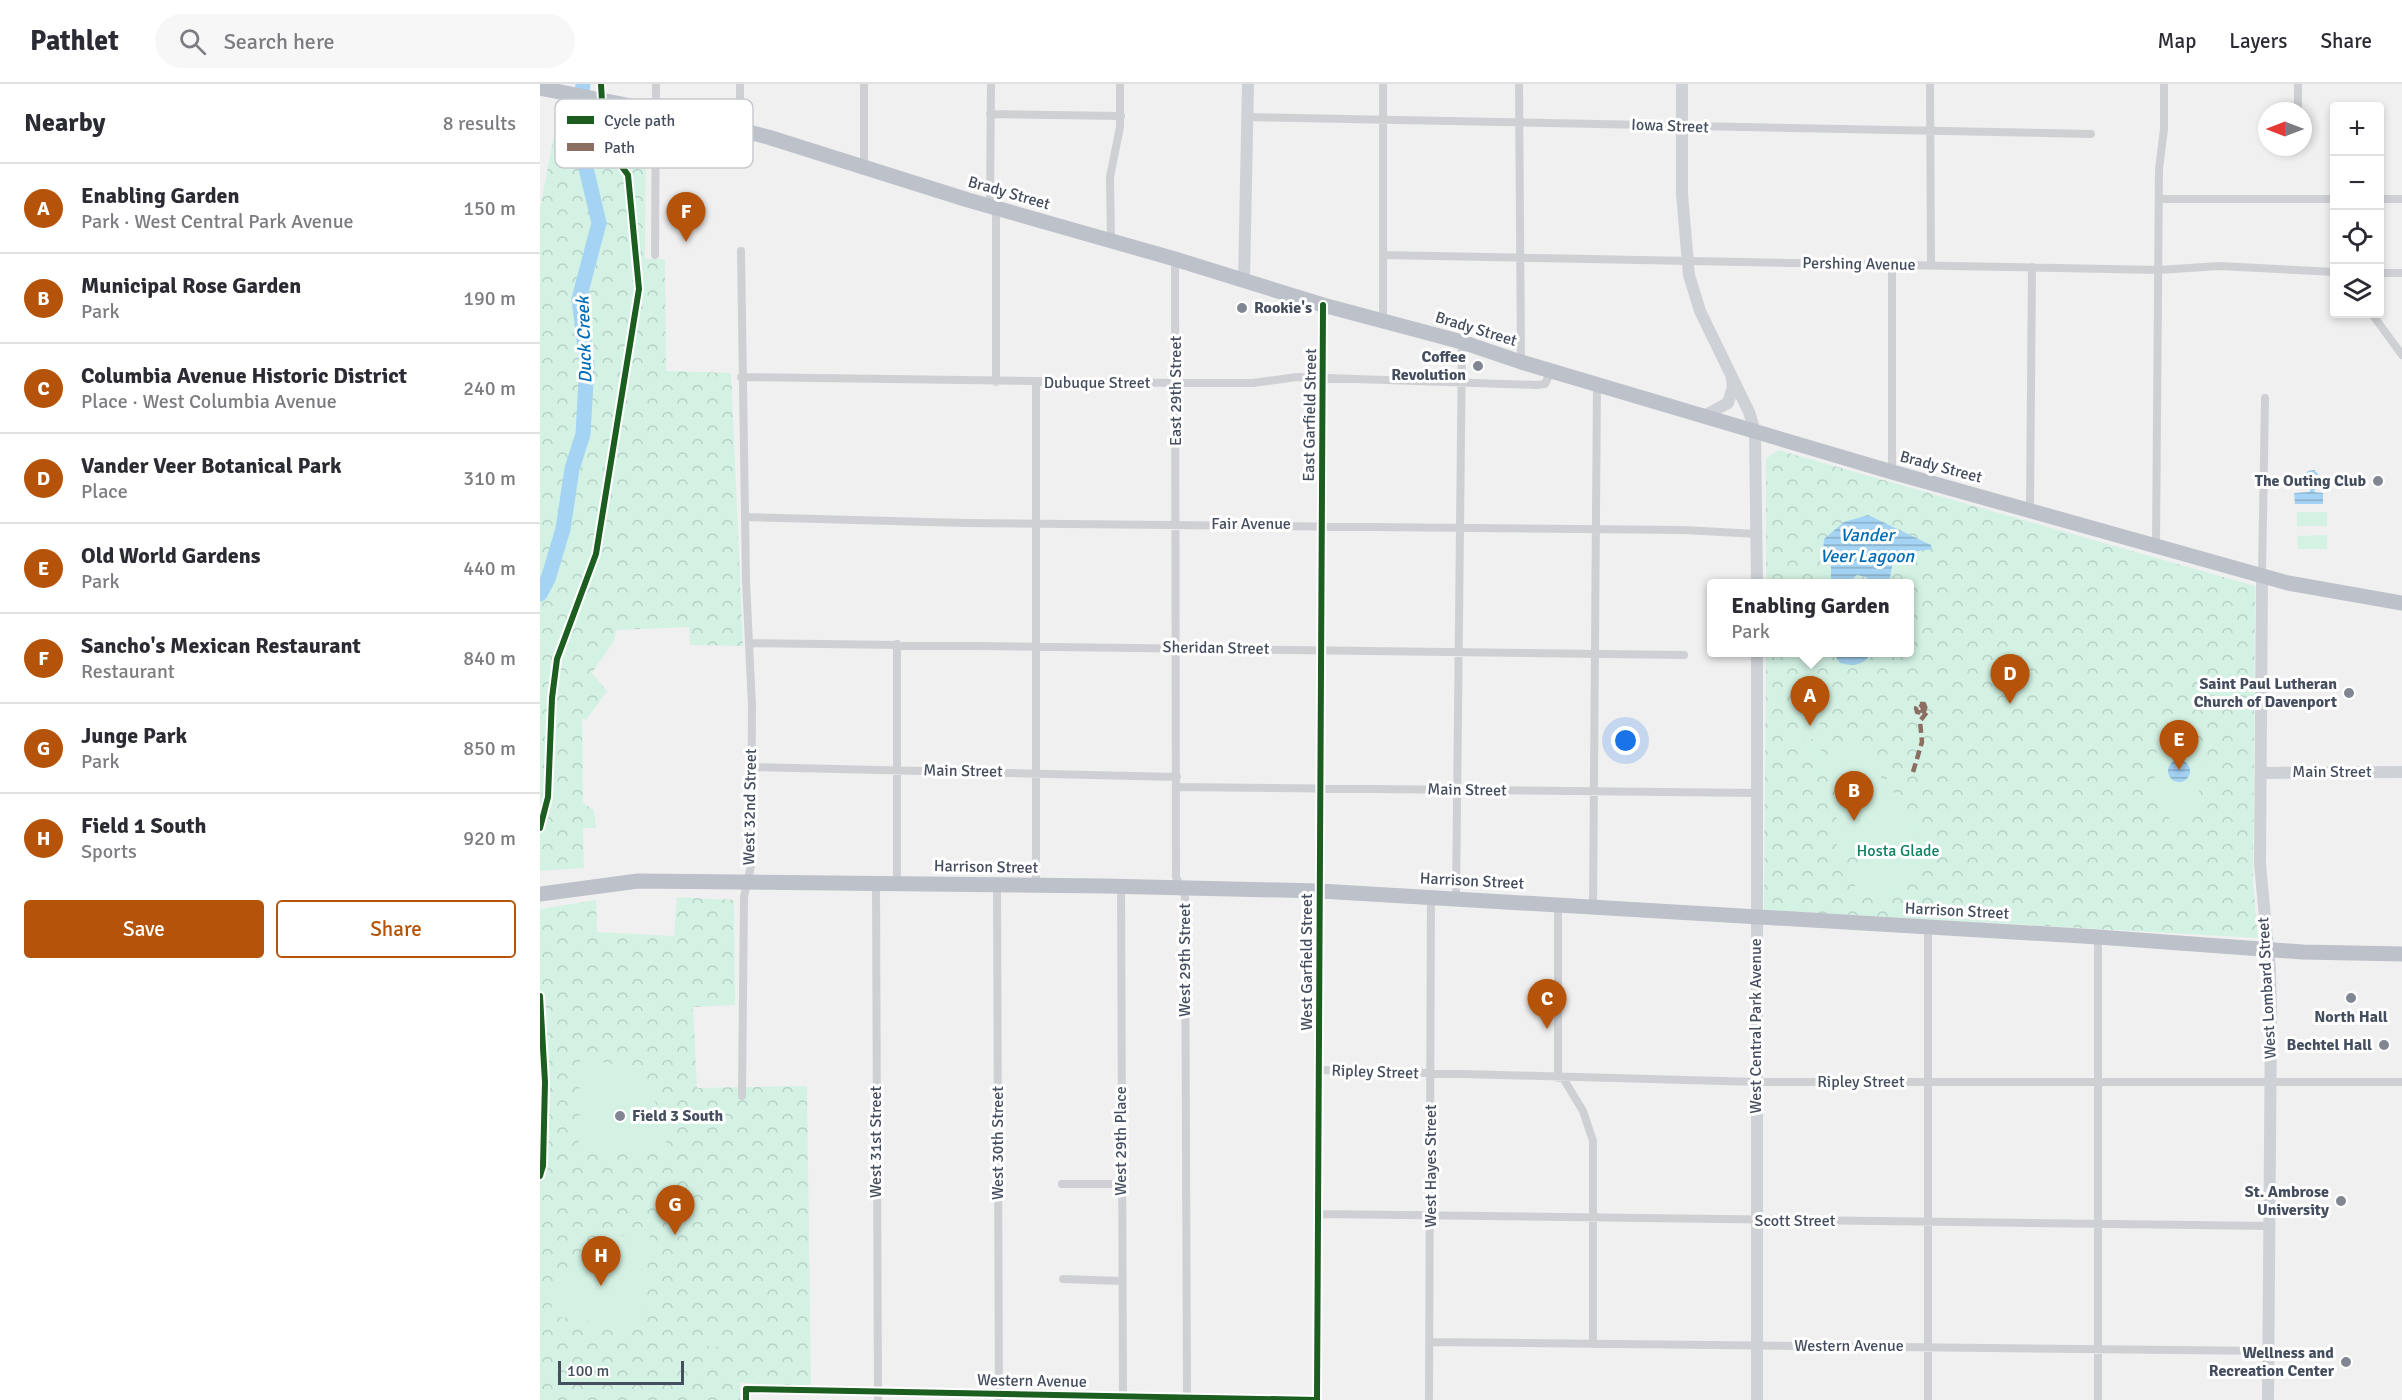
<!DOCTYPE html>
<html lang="en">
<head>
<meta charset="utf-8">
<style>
	body { margin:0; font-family:Signika,sans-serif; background:#f7f7f7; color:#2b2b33 }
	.controls { position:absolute; right:18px; top:18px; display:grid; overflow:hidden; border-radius:6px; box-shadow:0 3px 9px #0003 }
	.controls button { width:54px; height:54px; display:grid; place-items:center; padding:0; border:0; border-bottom:2px solid #e1e1e2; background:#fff; color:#2b2b33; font:30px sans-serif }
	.compass { position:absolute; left:1718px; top:18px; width:54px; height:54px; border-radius:50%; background:#fff; box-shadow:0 3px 9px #0003; rotate:270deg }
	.scale { position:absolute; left:18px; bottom:15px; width:126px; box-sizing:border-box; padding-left:6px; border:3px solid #454e5f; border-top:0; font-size:16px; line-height:21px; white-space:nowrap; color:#454e5f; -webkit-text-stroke:4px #fff; paint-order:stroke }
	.you { position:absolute; left:1086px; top:657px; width:21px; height:21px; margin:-15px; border:4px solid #fff; border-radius:50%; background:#1a73e8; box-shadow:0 0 0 9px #1a73e833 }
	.badge { display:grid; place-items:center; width:39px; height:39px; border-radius:50%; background:#b45309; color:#fff; font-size:20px; font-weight:700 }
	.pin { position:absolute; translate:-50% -50px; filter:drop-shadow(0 2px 3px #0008) }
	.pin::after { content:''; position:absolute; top:32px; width:21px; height:18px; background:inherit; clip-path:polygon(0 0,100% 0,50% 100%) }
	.popup { position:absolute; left:1167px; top:495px; width:207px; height:78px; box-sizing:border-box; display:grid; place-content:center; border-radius:6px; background:#fff; filter:drop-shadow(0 2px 4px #0005); font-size:20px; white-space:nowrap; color:#7c7c81 }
	.popup b { font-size:22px; color:#2b2b33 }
	.popup::after { content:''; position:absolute; left:50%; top:100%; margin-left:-12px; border:12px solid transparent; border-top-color:#fff }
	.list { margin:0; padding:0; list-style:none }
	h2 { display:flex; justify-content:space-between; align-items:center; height:78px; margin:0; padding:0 24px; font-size:26px }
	h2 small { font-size:20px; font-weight:400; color:#7c7c81 }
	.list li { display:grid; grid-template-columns:39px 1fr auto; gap:18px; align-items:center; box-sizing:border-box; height:90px; padding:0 24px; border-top:2px solid #e1e1e2 }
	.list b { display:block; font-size:22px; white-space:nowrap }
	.list p { margin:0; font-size:20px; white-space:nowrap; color:#7c7c81 }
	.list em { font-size:20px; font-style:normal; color:#7c7c81 }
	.actions { display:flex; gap:12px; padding:18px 24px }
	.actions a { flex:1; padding:14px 0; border:2px solid #b45309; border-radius:6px; text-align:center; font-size:21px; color:#b45309 }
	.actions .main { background:#b45309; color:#fff }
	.icon { flex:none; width:33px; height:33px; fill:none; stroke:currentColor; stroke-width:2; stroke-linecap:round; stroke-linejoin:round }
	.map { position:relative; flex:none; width:1862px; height:1316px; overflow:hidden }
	header { display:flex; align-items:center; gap:36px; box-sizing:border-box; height:84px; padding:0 30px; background:#fff; border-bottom:2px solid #e1e1e2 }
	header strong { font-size:28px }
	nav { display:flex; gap:33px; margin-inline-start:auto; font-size:21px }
	.search { width:420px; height:54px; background:#f7f7f7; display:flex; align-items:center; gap:15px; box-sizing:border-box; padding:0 21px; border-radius:33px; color:#7c7c81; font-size:22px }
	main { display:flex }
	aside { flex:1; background:#fff }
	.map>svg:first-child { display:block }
	.forest { fill:url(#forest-crowns) }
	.garden { fill:#d3f2e4 }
	.water { fill:url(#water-rules) }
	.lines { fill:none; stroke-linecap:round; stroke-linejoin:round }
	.river { stroke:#a4d3f3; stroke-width:15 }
	.street { stroke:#ced0d4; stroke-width:8 }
	.secondary { stroke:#ced1d6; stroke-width:12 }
	.highway { stroke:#bdc1c9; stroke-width:15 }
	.quiet { stroke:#8d6e63; stroke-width:4.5; stroke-dasharray:9 4.5; stroke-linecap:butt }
	.cycleway-casing { stroke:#fff; stroke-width:10 }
	.cycleway { stroke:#1b5e20; stroke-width:6 }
	.poi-dot { fill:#818792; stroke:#fff; stroke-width:2 }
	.labels { text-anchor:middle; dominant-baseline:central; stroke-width:6; stroke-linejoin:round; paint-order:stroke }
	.street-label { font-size:16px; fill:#454e5f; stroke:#fff }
	.poi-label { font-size:16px; font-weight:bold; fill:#454e5f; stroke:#fff; text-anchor:end }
	.park-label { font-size:16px; fill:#0e825e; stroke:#fff }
	.water-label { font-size:18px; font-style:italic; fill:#006eb7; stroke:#fff }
	.key { fill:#fff; stroke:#c7cacf; stroke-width:1.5 }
	.key-label { font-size:16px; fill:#454e5f }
</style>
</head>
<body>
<header>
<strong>Pathlet</strong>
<div class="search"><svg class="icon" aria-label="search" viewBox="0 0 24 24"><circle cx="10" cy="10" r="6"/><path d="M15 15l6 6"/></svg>Search here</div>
<nav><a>Map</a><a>Layers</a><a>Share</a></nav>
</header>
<main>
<aside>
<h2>Nearby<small>8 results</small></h2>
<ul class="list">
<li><span class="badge">A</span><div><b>Enabling Garden</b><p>Park · West Central Park Avenue</p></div><em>150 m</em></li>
<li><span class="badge">B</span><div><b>Municipal Rose Garden</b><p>Park</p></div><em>190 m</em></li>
<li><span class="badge">C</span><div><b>Columbia Avenue Historic District</b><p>Place · West Columbia Avenue</p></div><em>240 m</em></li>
<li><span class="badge">D</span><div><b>Vander Veer Botanical Park</b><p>Place</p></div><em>310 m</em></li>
<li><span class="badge">E</span><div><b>Old World Gardens</b><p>Park</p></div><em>440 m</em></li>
<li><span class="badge">F</span><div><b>Sancho's Mexican Restaurant</b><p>Restaurant</p></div><em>840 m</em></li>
<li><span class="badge">G</span><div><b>Junge Park</b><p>Park</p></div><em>850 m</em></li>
<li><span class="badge">H</span><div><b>Field 1 South</b><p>Sports</p></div><em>920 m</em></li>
</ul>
<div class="actions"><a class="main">Save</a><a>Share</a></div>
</aside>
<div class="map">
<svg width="1862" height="1316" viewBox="0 0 1862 1316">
	<defs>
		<pattern id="forest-crowns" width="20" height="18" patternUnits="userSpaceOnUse" patternTransform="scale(1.5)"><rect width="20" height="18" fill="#d3f2e4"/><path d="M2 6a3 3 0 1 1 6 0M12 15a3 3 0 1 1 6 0" fill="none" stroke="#b6d1c6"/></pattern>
		<pattern id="water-rules" width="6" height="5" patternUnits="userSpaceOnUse" patternTransform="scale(1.5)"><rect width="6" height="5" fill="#a4d3f3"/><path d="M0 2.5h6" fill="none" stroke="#87adc8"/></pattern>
	</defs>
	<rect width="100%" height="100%" fill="#f1f0f0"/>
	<path class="forest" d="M18 30 106 42 105 175H125L126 287 191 289 203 562 150 561 149 543 77 546 73 558 52 589 67 607 46 636 42 634 43 719 54 726 56 744H43L44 784 0 787V124Z
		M1238 366 1715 502 1713 799 1718 854 1224 826 1226 569 1369 568V500L1226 499V375Z
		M137 813 194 816 195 921 153 923 157 1004 267 1002 271 1306 200 1298V1316H0V825L56 816 57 848 134 852Z"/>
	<path class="garden" d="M1757 428H1787V442H1757Z
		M1787 451V465H1758L1757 452Z
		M1634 629C1676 656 1667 714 1638 745 1605 711 1609 667 1634 629Z
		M1259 630H1263L1267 636 1273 635 1280 640V649L1275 655 1259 657Z
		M1280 658 1284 686 1279 691 1275 661Z
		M1311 659C1334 661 1344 672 1341 695H1348C1358 730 1409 767 1367 800 1354 810 1334 813 1318 809L1315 804 1318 767 1297 766 1296 709 1287 692 1286 679 1301 661Z
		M40 976C50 978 63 977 73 980 111 994 125 1029 127 1066L45 1068 39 1059Z
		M110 1150 104 1221 94 1239 86 1242 10 1232C14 1203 30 1163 63 1155 78 1151 94 1151 110 1150Z
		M5 1170 12 1172 5 1193 0 1191Z
		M161 1252H184V1263L161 1262Z"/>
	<path class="water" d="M1774 386 1781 393 1774 408 1783 409V420H1755L1754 409 1770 408V404L1764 400 1763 392 1768 387Z
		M1328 431 1391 461 1392 465 1364 469 1353 477 1349 499H1330L1326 493 1317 491 1308 499H1291V480L1283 467 1284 455 1304 438Z
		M1293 569V568L1331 569C1323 582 1315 582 1300 579Z
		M1628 687a11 11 0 1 1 22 0a11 11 0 1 1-22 0Z"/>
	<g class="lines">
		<path class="river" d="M0 510 8 495 23 445 32 385 43 350 47 280 39 215 59 139 42 67 39 31 43 0"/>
		<path class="street" d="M324 0V82
			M843 0V237
			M979 0 981 278
			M1390 0 1391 181
			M1758 27V0
			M450 30 581 32
			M708 33 1551 50
			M200 45V0
			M1619 115H1794
			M1840 115H1862
			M450 122 451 0
			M456 124V298
			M571 156 570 93 580 43V0
			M201 167 206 497 212 622 211 782 204 813 202 1012
			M115 171 116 0
			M843 171 1619 186 1679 182 1794 188
			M635 175 636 793 645 811 647 1313
			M1840 189H1862
			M1832 230 1862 271
			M201 293 635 299H713L757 293 996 301 1005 300 1011 287
			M1352 388V180
			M1490 425 1492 183
			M205 433 425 439 1144 446 1217 450
			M1616 461 1619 85 1624 45V0
			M1722 492 1725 314
			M209 559 1144 571
			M357 560V800
			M210 683 637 693
			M637 703 1216 709
			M336 800 338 1316
			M457 802 459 1316
			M496 802V299
			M581 802 583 1312
			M916 814 922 258
			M1053 822 1057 301
			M1558 853V1316
			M780 986 1217 998H1862
			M1018 994V820
			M1023 994 1043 1027 1053 1057V1260
			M522 1100H581
			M779 1130 1731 1142
			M523 1195 582 1197
			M890 1258 1728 1267
			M206 1316V1305L777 1316 783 221
			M889 1316 891 813
			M1388 1316V843"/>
		<path class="secondary" d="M1142 0V110L1149 191 1160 227 1209 328 1215 348 1217 500
			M704 197 708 0
			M1164 332 1188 319 1193 303 1192 295
			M1722 492 1720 780 1730 886 1731 930 1728 1316
			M1217 568V1316
			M1721 689 1862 688"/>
		<path class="highway" d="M0 4 167 37 228 53 428 116 635 175 783 221 922 258 981 278 1352 388 1748 499 1862 519
			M0 810 98 797 565 802 780 807 1558 853 1763 868 1862 870"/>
		<path class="quiet" d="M1373 688 1382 658 1380 637 1387 628 1384 620H1379L1376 624 1377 628 1383 629 1385 625 1381 622 1379 626 1383 627 1381 625"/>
		<defs>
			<path id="cycleway" d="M0 744 8 713 12 614 17 575 56 470 99 205 88 91 69 65 64 53 61 0
				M0 912 5 998 3 1082 0 1092
				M206 1316V1305L777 1316 783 221"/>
		</defs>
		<use href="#cycleway" class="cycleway-casing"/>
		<use href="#cycleway" class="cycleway"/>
	</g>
	<g class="poi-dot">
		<circle cx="702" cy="224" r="6"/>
		<circle cx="938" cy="282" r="6"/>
		<circle cx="1838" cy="397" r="6"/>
		<circle cx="1809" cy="609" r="6"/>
		<circle cx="1811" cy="914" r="6"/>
		<circle cx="1844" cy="961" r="6"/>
		<circle cx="80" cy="1032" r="6"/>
		<circle cx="1801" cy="1117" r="6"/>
		<circle cx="1806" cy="1278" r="6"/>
	</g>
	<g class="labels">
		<g class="street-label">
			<text transform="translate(1130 42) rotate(2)">Iowa Street</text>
			<text transform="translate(469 109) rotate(16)">Brady Street</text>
			<text transform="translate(1319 180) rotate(1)">Pershing Avenue</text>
			<text transform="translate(936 245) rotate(17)">Brady Street</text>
			<text x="557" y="299">Dubuque Street</text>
			<text transform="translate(636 307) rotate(-90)">East 29th Street</text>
			<text transform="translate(770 331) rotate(-89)">East Garfield Street</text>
			<text transform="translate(1401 383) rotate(15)">Brady Street</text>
			<text x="711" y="440">Fair Avenue</text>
			<text transform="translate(676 564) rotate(1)">Sheridan Street</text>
			<text transform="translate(423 687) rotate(1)">Main Street</text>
			<text x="1792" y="688">Main Street</text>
			<text transform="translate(927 706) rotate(1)">Main Street</text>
			<text transform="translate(210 723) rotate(-89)">West 32nd Street</text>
			<text transform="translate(446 783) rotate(1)">Harrison Street</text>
			<text transform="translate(932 797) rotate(3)">Harrison Street</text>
			<text transform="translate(1417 827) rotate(3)">Harrison Street</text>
			<text transform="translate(645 876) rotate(-90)">West 29th Street</text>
			<text transform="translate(767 878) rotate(-90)">West Garfield Street</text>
			<text transform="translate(1727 904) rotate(-93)">West Lombard Street</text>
			<text transform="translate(1216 942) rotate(-90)">West Central Park Avenue</text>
			<text transform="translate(835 988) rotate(2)">Ripley Street</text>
			<text x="1321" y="998">Ripley Street</text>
			<text transform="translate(581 1057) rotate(-90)">West 29th Place</text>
			<text transform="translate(336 1058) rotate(-90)">West 31st Street</text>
			<text transform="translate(458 1059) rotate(-90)">West 30th Street</text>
			<text transform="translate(891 1082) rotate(-90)">West Hayes Street</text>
			<text x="1255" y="1137">Scott Street</text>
			<text x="1309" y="1262">Western Avenue</text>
			<text transform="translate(492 1297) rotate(1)">Western Avenue</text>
		</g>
		<g class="poi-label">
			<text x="714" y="224" text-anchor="start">Rookie's</text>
			<text x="926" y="273">Coffee<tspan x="926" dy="18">Revolution</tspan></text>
			<text x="1826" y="397">The Outing Club</text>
			<text x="1797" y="600">Saint Paul Lutheran<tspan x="1797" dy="18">Church of Davenport</tspan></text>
			<text x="1811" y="933" text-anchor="middle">North Hall</text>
			<text x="1832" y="961">Bechtel Hall</text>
			<text x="92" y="1032" text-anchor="start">Field 3 South</text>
			<text x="1789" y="1108">St. Ambrose<tspan x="1789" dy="18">University</tspan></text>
			<text x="1794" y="1269">Wellness and<tspan x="1794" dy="18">Recreation Center</tspan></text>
		</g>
		<g class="park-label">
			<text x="1358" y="767">Hosta Glade</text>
		</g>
		<g class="water-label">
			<text transform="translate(44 256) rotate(-92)">Duck Creek</text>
			<text x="1327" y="451">Vander<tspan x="1327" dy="21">Veer Lagoon</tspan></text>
		</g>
	</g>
	<rect x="15" y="15" width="198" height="69" rx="9" class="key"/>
	<rect x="27" y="32" width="27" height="8" fill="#1b5e20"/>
	<rect x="27" y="59" width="27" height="8" fill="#8d6e63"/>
	<g class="key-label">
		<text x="64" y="42">Cycle path</text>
		<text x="64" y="69">Path</text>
	</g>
</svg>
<div class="controls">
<button>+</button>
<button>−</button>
<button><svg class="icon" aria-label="locate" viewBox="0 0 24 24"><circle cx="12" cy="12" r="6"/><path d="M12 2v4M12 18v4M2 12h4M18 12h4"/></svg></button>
<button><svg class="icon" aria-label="layers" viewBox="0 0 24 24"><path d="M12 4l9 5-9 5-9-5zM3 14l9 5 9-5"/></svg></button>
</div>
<svg class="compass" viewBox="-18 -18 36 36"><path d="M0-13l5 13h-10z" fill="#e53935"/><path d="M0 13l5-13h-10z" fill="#7c7c81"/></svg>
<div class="scale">100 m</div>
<div class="you"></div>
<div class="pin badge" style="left:1270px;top:642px">A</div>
<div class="popup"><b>Enabling Garden</b>Park</div>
<div class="pin badge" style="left:1314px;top:737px">B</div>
<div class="pin badge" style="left:1007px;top:945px">C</div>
<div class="pin badge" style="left:1470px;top:620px">D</div>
<div class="pin badge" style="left:1639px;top:686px">E</div>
<div class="pin badge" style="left:146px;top:158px">F</div>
<div class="pin badge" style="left:135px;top:1151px">G</div>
<div class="pin badge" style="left:61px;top:1202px">H</div>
</div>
</main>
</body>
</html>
